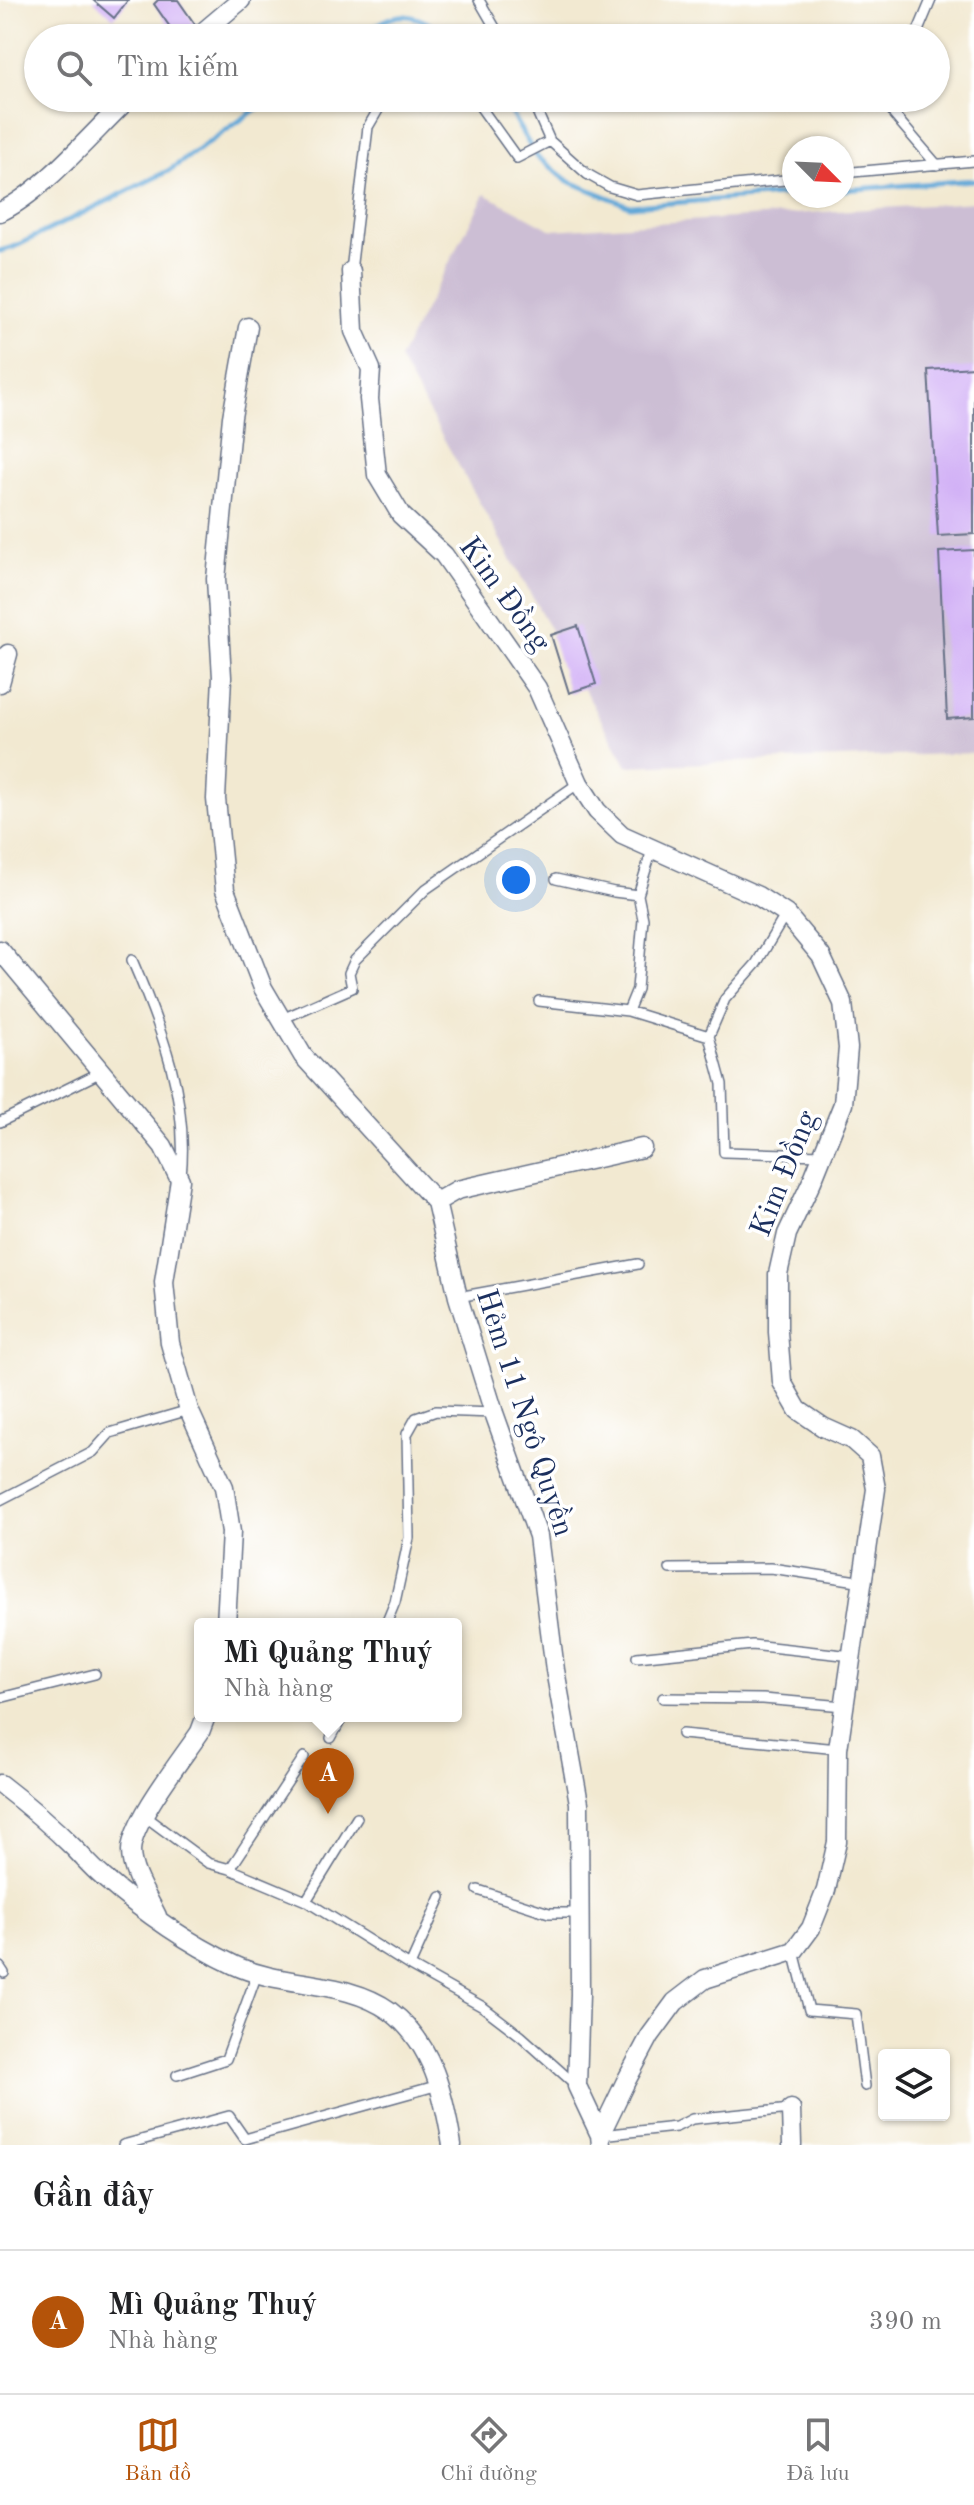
<!DOCTYPE html>
<html lang="vi">
<head>
<meta charset="utf-8">
<style>
	body { margin:0; font-family:"Old Standard TT",serif; background:#f2f2f2; color:#202124 }
	.controls { position:absolute; right:24px; bottom:24px; display:grid; overflow:hidden; border-radius:8px; box-shadow:0 2px 6px #0004 }
	.controls button { width:72px; height:72px; display:grid; place-items:center; padding:0; border:0; border-bottom:2px solid #e0e0e0; background:#fff; color:#202124; font:40px sans-serif }
	.compass { position:absolute; left:782px; top:136px; width:72px; height:72px; border-radius:50%; background:#fff; box-shadow:0 2px 6px #0004; rotate:114deg }
	.you { position:absolute; left:516px; top:880px; width:28px; height:28px; margin:-20px; border:6px solid #fff; border-radius:50%; background:#1a73e8; box-shadow:0 0 0 12px #1a73e833 }
	.badge { display:grid; place-items:center; width:52px; height:52px; border-radius:50%; background:#b45309; color:#fff; font-size:26px; font-weight:700 }
	.pin { position:absolute; translate:-50% -66px; filter:drop-shadow(0 2px 4px #0008) }
	.pin::after { content:''; position:absolute; top:42px; width:28px; height:24px; background:inherit; clip-path:polygon(0 0,100% 0,50% 100%) }
	.popup { position:absolute; left:194px; top:1618px; width:268px; height:104px; box-sizing:border-box; display:grid; place-content:center; border-radius:8px; background:#fff; filter:drop-shadow(0 2px 6px #0005); font-size:26px; white-space:nowrap; color:#757577 }
	.popup b { font-size:30px; color:#202124 }
	.popup::after { content:''; position:absolute; left:50%; top:100%; margin-left:-16px; border:16px solid transparent; border-top-color:#fff }
	.list { margin:0; padding:0; list-style:none }
	h2 { display:flex; justify-content:space-between; align-items:center; height:104px; margin:0; padding:0 32px; font-size:34px }
	h2 small { font-size:26px; font-weight:400; color:#757577 }
	.list li { display:grid; grid-template-columns:52px 1fr auto; gap:24px; align-items:center; box-sizing:border-box; height:144px; padding:0 32px; border-top:2px solid #e0e0e0 }
	.list b { display:block; font-size:30px; white-space:nowrap }
	.list p { margin:0; font-size:26px; white-space:nowrap; color:#757577 }
	.list em { font-size:26px; font-style:normal; color:#757577 }
	.icon { flex:none; width:44px; height:44px; fill:none; stroke:currentColor; stroke-width:2; stroke-linecap:round; stroke-linejoin:round }
	.map { position:relative; flex:none; width:974px; height:2145px; overflow:hidden }
	.search { position:absolute; background:#fff; box-shadow:0 2px 6px #0004; left:24px; right:24px; top:24px; height:88px; display:flex; align-items:center; gap:20px; box-sizing:border-box; padding:0 28px; border-radius:44px; color:#757577; font-size:30px }
	.sheet { height:248px; background:#fff }
	nav { display:flex; justify-content:space-around; align-items:center; box-sizing:border-box; height:112px; border-top:2px solid #e0e0e0; background:#fff; font-size:22px; color:#757577 }
	nav a { display:grid; justify-items:center; gap:4px }
	nav .on { color:#b45309 }
	.map>svg:first-child { display:block }
	.industrial { fill:#ccbed4 }
	.lines { fill:none; stroke-linecap:round; stroke-linejoin:round }
	.stream { stroke:#62a8d8; stroke-width:5 }
	.building { fill:#d2b1f6 }
	.lane-casing { stroke:#667086; stroke-width:12 }
	.street-casing { stroke:#667086; stroke-width:21 }
	.lane { stroke:#fff; stroke-width:9 }
	.street { stroke:#fff; stroke-width:18 }
	.labels { text-anchor:middle; dominant-baseline:central; stroke-width:7; stroke-linejoin:round; paint-order:stroke }
	.street-label { font-size:30px; fill:#1b2f5e; stroke:#fff }
</style>
</head>
<body>
<div class="map">
<svg width="974" height="2145" viewBox="0 0 974 2145">
	<rect width="100%" height="100%" fill="#fff"/>
	<filter id="ink" filterUnits="userSpaceOnUse"><feTurbulence type="fractalNoise" baseFrequency=".0125" numOctaves="2"/><feDisplacementMap in="SourceGraphic" scale="16" xChannelSelector="R" yChannelSelector="G"/><feConvolveMatrix kernelMatrix="1 2 1 2 8 2 1 2 1" color-interpolation-filters="sRGB"/></filter>
	<filter id="wash" filterUnits="userSpaceOnUse"><feTurbulence type="fractalNoise" baseFrequency=".006" numOctaves="4" result="noise"/><feDisplacementMap in="SourceGraphic" scale="32" xChannelSelector="R" yChannelSelector="G"/><feGaussianBlur stdDeviation="1.8" result="paint"/><feColorMatrix in="noise" values="0 0 0 0 0 0 0 0 0 0 0 0 0 0 0 0 0 1.4 0 .05"/><feComposite in="paint" operator="in"/></filter>
	<g filter="url(#wash)">
		<rect width="100%" height="100%" fill="#f2e9d1"/>
		<path class="industrial" d="M485 194 552 230 974 202V753L627 766 399 359Z"/>
		<g class="lines">
			<path class="stream" d="M357 38C400 8 408 9 452 38
				M502 98 536 156 568 181 630 206 794 194
				M842 190 974 180
				M0 251 14 247 168 171 272 98"/>
		</g>
		<g id="blocks">
			<path class="building" d="M93 0H128L114 18Z
				M158 0H178L196 26 177 37 154 4Z
				M974 367V534L938 536 928 370Z
				M974 550V717L947 719 939 552Z
				M578 626 596 684 569 693 551 635Z"/>
		</g>
	</g>
	<g filter="url(#ink)">
		<use href="#blocks" fill-opacity="0" stroke="#667086" stroke-width="2"/>
		<g class="lines">
			<defs>
				<path id="lane" d="M479 0 501 38
					M915 38 931 0
					M474 98 517 158 550 141
					M531 98 550 141 587 174 610 187 637 195 794 179
					M889 98 894 115 937 165
					M842 173 974 161
					M351 271 368 127 385 98
					M556 879 614 892 638 895
					M786 914 756 964 725 999 709 1036 722 1084 724 1152 822 1155
					M132 960C162 1029 189 1100 181 1176
					M539 1001 628 1011 709 1036
					M628 1011 637 989 643 919 638 895 652 850
					M282 1019 352 988 349 973 355 960 426 889 579 783
					M0 1122 99 1073
					M458 1297 638 1264
					M0 1500 93 1452 110 1433 189 1410
					M670 1569 771 1568 864 1582
					M386 1624 395 1602 409 1538 407 1434 416 1418 436 1411 494 1413
					M637 1657 752 1645 852 1656
					M0 1698 95 1674
					M663 1698 763 1699 844 1706
					M682 1734 838 1749
					M331 1738 343 1716
					M143 1815 208 1863 230 1869 306 1901 410 1966 483 2007 521 2036 577 2086
					M230 1869 304 1757
					M478 1890 549 1913H579
					M306 1901 357 1818
					M794 1951 809 2010 856 2014 865 2086
					M410 1966 441 1897
					M0 1967 4 1973
					M177 2075 226 2059 257 1974
					M601 2135 676 2127 692 2119 791 2109
					M123 2145 229 2116 245 2139 439 2085"/>
				<path id="street" d="M196 38 241 0
					M0 212C42 193 94 131 129 98
					M351 271 354 331 371 369 369 399 377 475 401 515 444 555 537 688 579 783 597 811 622 835 758 896 786 914 821 956 843 1003 848 1048 843 1104 812 1181 787 1234 778 1274V1332L782 1382 798 1410 823 1427 852 1440 870 1456 876 1489 838 1749 837 1842 826 1890 811 1928 794 1951 705 1979 675 2002 650 2036 625 2083 600 2135 601 2145
					M248 327 232 417 216 579 222 677 216 799 225 890 263 988 303 1056 436 1202 458 1297 494 1413 538 1536 555 1670 579 1803 580 1994 577 2086 600 2135
					M0 683 8 654
					M0 950 163 1146 180 1180 164 1282 170 1343 189 1410 224 1487 231 1532 226 1624
					M436 1202 457 1190 642 1148
					M0 1784C26 1804 50 1824 73 1847 83 1857 92 1868 103 1877 142 1911 188 1943 234 1965 283 1988 345 1979 390 2011 433 2043 444 2096 452 2145
					M157 1916C148 1897 131 1873 131 1851 132 1821 182 1759 200 1732L206 1716
					M791 2109 792 2145"/>
			</defs>
			<use href="#lane" class="lane-casing"/>
			<use href="#street" class="street-casing"/>
			<use href="#lane" class="lane"/>
			<use href="#street" class="street"/>
		</g>
	</g>
	<g class="labels">
		<g class="street-label">
			<text transform="translate(504 595) rotate(54)">Kim Đồng</text>
			<text transform="translate(785 1174) rotate(-68)">Kim Đồng</text>
			<text transform="translate(524 1413) rotate(72)">Hẻm 11 Ngô Quyền</text>
		</g>
	</g>
</svg>
<div class="controls">
<button><svg class="icon" aria-label="layers" viewBox="0 0 24 24"><path d="M12 4l9 5-9 5-9-5zM3 14l9 5 9-5"/></svg></button>
</div>
<svg class="compass" viewBox="-18 -18 36 36"><path d="M0-13l5 13h-10z" fill="#e53935"/><path d="M0 13l5-13h-10z" fill="#757577"/></svg>
<div class="you"></div>
<div class="pin badge" style="left:328px;top:1814px">A</div>
<div class="popup"><b>Mì Quảng Thuý</b>Nhà hàng</div>
<div class="search"><svg class="icon" aria-label="search" viewBox="0 0 24 24"><circle cx="10" cy="10" r="6"/><path d="M15 15l6 6"/></svg>Tìm kiếm</div>
</div>
<section class="sheet">
<h2>Gần đây<small></small></h2>
<ul class="list">
<li><span class="badge">A</span><div><b>Mì Quảng Thuý</b><p>Nhà hàng</p></div><em>390 m</em></li>
</ul>
</section>
<nav>
<a class="on"><svg class="icon" aria-label="map" viewBox="0 0 24 24"><path d="M3 6l6-2 6 2 6-2v14l-6 2-6-2-6 2zM9 4v14M15 6v14"/></svg>Bản đồ</a>
<a><svg class="icon" aria-label="directions" viewBox="0 0 24 24"><path d="M12 3l9 9-9 9-9-9zM9 14v-3h6M13 9l2 2-2 2"/></svg>Chỉ đường</a>
<a><svg class="icon" aria-label="saved" viewBox="0 0 24 24"><path d="M7 4h10v16l-5-4-5 4z"/></svg>Đã lưu</a>
</nav>
</body>
</html>
